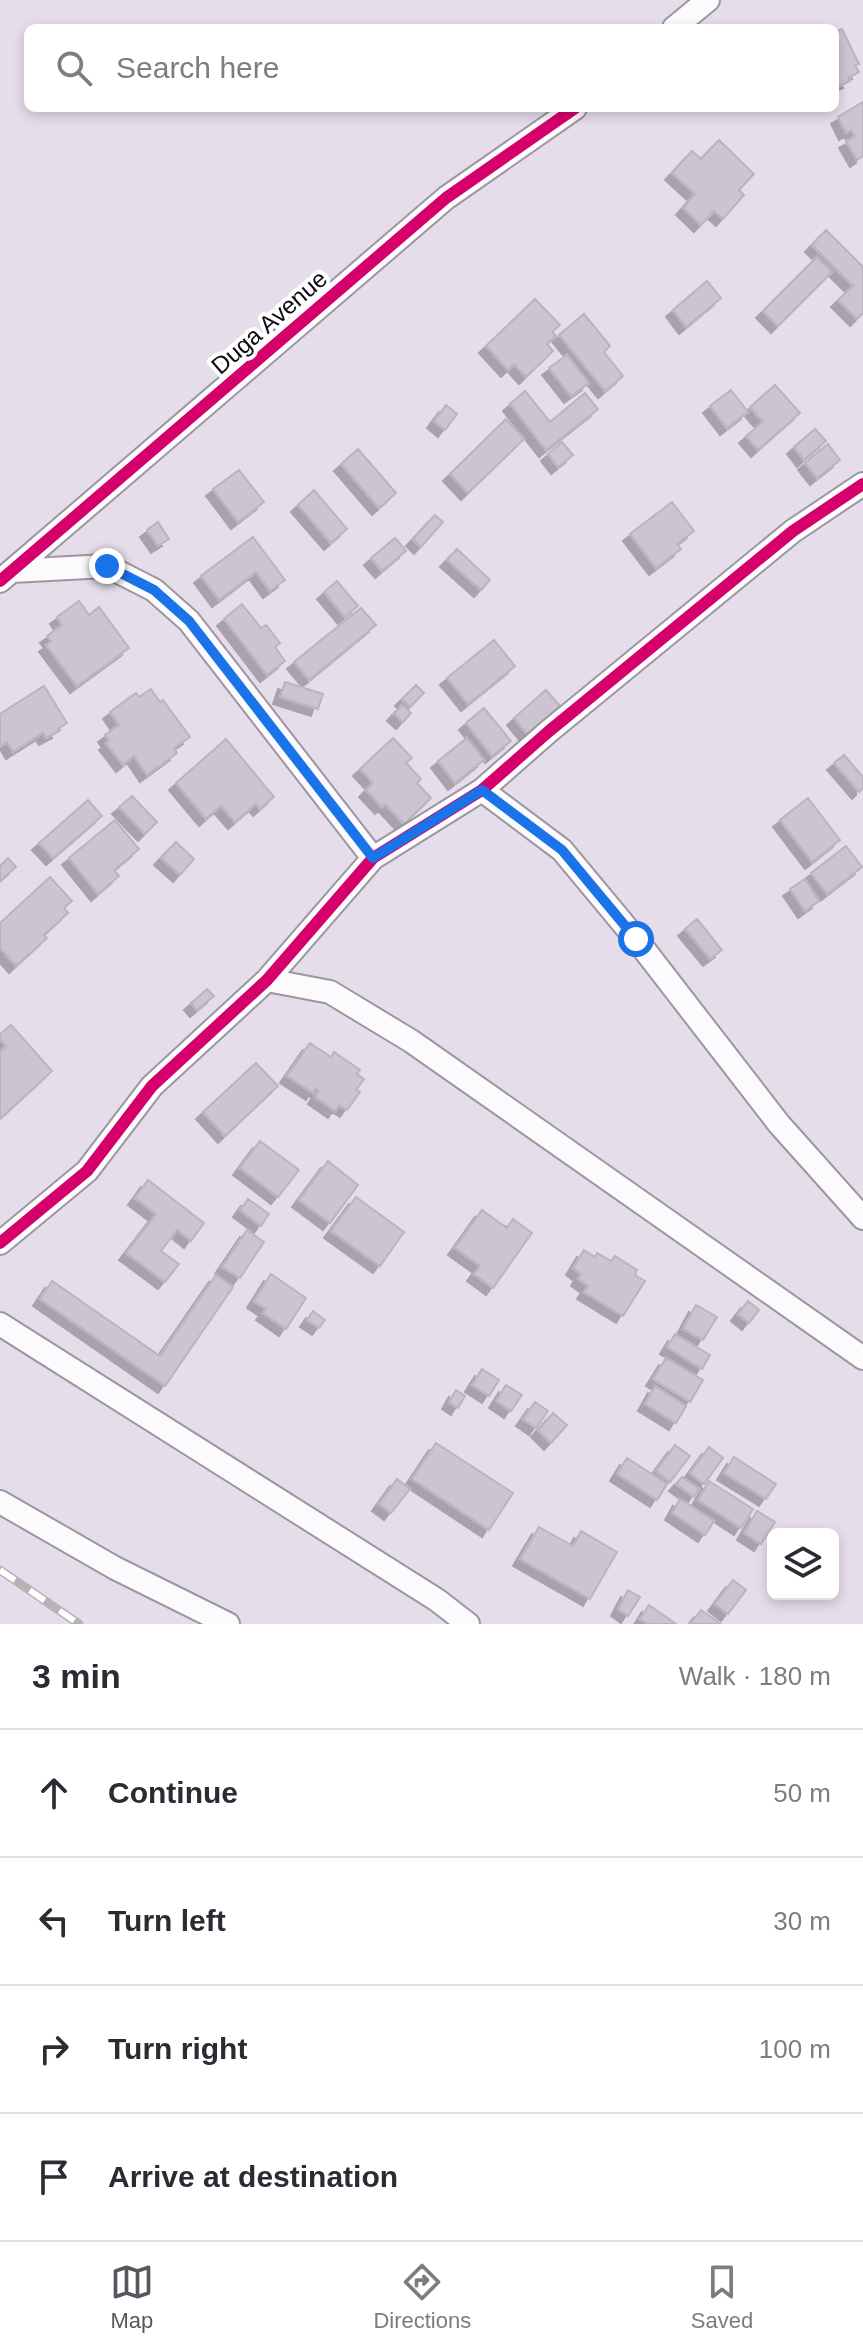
<!DOCTYPE html>
<html lang="en">
<head>
<meta charset="utf-8">
<style>
	body { margin:0; font-family:Helvetica,sans-serif; background:#f7f7f7; color:#2b2b33 }
	.controls { position:absolute; right:24px; bottom:24px; display:grid; overflow:hidden; border-radius:12px; box-shadow:0 4px 12px #0003 }
	.controls button { width:72px; height:72px; display:grid; place-items:center; padding:0; border:0; border-bottom:2px solid #e1e1e2; background:#fff; color:#2b2b33; font:40px sans-serif }
	.stop { position:absolute; width:24px; height:24px; margin:-18px; border:6px solid #1a73e8; border-radius:50%; background:#fff }
	.stop.end { background:#1a73e8; border-color:#fff; box-shadow:0 2px 8px #0008 }
	.list { margin:0; padding:0; list-style:none }
	h2 { display:flex; justify-content:space-between; align-items:center; height:104px; margin:0; padding:0 32px; font-size:34px }
	h2 small { font-size:26px; font-weight:400; color:#7c7c81 }
	.list li { display:grid; grid-template-columns:52px 1fr auto; gap:24px; align-items:center; box-sizing:border-box; height:128px; padding:0 32px; border-top:2px solid #e1e1e2 }
	.list b { display:block; font-size:30px; white-space:nowrap }
	.list em { font-size:26px; font-style:normal; color:#7c7c81 }
	.icon { flex:none; width:44px; height:44px; fill:none; stroke:currentColor; stroke-width:2; stroke-linecap:round; stroke-linejoin:round }
	.map { position:relative; flex:none; width:863px; height:1624px; overflow:hidden }
	.search { position:absolute; background:#fff; box-shadow:0 4px 12px #0003; left:24px; right:24px; top:24px; height:88px; display:flex; align-items:center; gap:20px; box-sizing:border-box; padding:0 28px; border-radius:12px; color:#7c7c81; font-size:30px }
	.sheet { height:616px; background:#fff }
	nav { display:flex; justify-content:space-around; align-items:center; box-sizing:border-box; height:112px; border-top:2px solid #e1e1e2; background:#fff; font-size:22px; color:#7c7c81 }
	nav a { display:grid; justify-items:center; gap:4px }
	nav .on { color:#5a545e }
	.map>svg:first-child { display:block }
	.building { fill:#cdc4d2; stroke:#bbb4bd; stroke-width:2; filter:url(#shadow) }
	.lines { fill:none; stroke-linecap:round; stroke-linejoin:round }
	.street-casing { stroke:#9d96a0; stroke-width:26 }
	.street { stroke:#fbfafc; stroke-width:22 }
	.rail-casing { stroke:#b6b3b7; stroke-width:9 }
	.rail { stroke:#fff; stroke-width:6; stroke-dasharray:18; stroke-linecap:butt }
	.cycleway-casing { stroke:#fff; stroke-width:17 }
	.cycleway { stroke:#d6006c; stroke-width:12 }
	.route { stroke:#1a73e8; stroke-width:10 }
	.labels { text-anchor:middle; dominant-baseline:central; stroke-width:8; stroke-linejoin:round; paint-order:stroke }
	.street-label { font-size:24px; fill:#0f0b12; stroke:#fff }
</style>
</head>
<body>
<div class="map">
<svg width="863" height="1624" viewBox="0 0 863 1624">
	<defs>
		<filter id="shadow"><feDropShadow dx="-7" dy="7" stdDeviation="0" flood-color="#0004"/></filter>
	</defs>
	<rect width="100%" height="100%" fill="#e6ddea"/>
	<path class="building" d="M842 29 859 64 855 65 859 72 848 78 850 81 835 88V32Z
		M863 102V156L857 160 846 141 855 136 851 130 846 133 838 117Z
		M719 140 754 174 739 190 744 195 723 219 714 211 701 225 683 208 695 194 672 173 692 151 701 159Z
		M826 230 863 267V313L857 319 838 300 853 286 812 245Z
		M817 257 832 272 778 326 763 311Z
		M707 281 721 298 686 327 673 310Z
		M535 299 560 325 552 332 556 336 547 344 553 351 526 377 514 364 508 370 486 346Z
		M584 314 610 346 604 352 623 376 605 391 559 335Z
		M567 355 589 383 571 396 549 368Z
		M775 385 800 413 758 450 746 436 763 422 750 407Z
		M731 390 748 412 727 428 710 406Z
		M525 391 550 422 585 393 598 409 546 450 510 404Z
		M446 405 457 414 445 430 434 421Z
		M506 419 524 439 468 493 450 474Z
		M815 429 826 441 804 460 794 447Z
		M562 442 573 455 558 467 548 454Z
		M828 444 840 460 817 478 805 463Z
		M358 449 396 493 379 508 341 464Z
		M239 470 264 502 238 522 213 489Z
		M314 490 347 529 331 543 298 505Z
		M672 502 694 531 677 544 681 549 656 568 630 534Z
		M435 515 443 522 421 547 413 539Z
		M158 522 169 539 158 546 147 530Z
		M253 537 285 580 270 591 256 572 219 600 201 576Z
		M395 538 406 551 382 571 371 558Z
		M457 549 490 580 481 590 447 560Z
		M337 581 358 606 345 617 324 592Z
		M79 601 89 615 99 607 129 648 77 686 46 645 51 641 47 636 62 625 57 617Z
		M242 604 261 628 266 625 280 643 275 647 285 661 267 675 224 619Z
		M361 608 376 625 309 680 294 662Z
		M494 640 515 666 468 704 447 678Z
		M285 682 323 694 318 709 280 697Z
		M416 685 424 693 410 707 402 699Z
		M44 686 67 723 58 729 59 731 46 738 43 733 13 752 7 742 0 746V714Z
		M151 689 160 702 163 700 190 737 174 748 177 753 147 775 134 756 123 765 106 743 109 741 105 735 119 725 110 712 136 693 139 697Z
		M546 690 560 706 527 734 514 718Z
		M402 705 411 713 403 722 394 714Z
		M484 708 511 741 492 756 466 723Z
		M393 738 412 758 406 763 421 779 417 783 431 798 404 824 385 804 382 807 366 790 373 783 360 769Z
		M467 738 484 760 455 783 438 761Z
		M226 739 274 797 260 809 256 804 235 822 221 806 206 819 176 783Z
		M844 755 863 777V788L859 792 834 763Z
		M132 796 157 822 145 834 119 807Z
		M808 798 840 840 812 862 780 820Z
		M88 800 102 816 53 858 39 843Z
		M115 820 139 849 114 870 119 876 98 894 69 858Z
		M176 842 194 859 180 875 161 858Z
		M846 846 862 867 827 894 811 873Z
		M8 858 16 867 0 881V866Z
		M50 877 72 901 64 908 68 913 44 935 47 938 16 966 0 948V923Z
		M805 879 819 901 805 911 790 889Z
		M697 919 722 950 710 959 685 929Z
		M207 989 214 996 197 1010 191 1003Z
		M11 1025 52 1071 0 1119V1052L6 1046 0 1039V1034Z
		M310 1043 331 1057 334 1052 360 1070 357 1074 364 1079 356 1090 360 1092 347 1110 339 1105 335 1111 315 1097 319 1091 315 1089 313 1093 287 1076Z
		M256 1063 278 1086 225 1136 203 1112Z
		M260 1141 299 1170 278 1197 240 1168Z
		M328 1161 358 1185 330 1223 299 1200Z
		M148 1180 204 1223 191 1241 177 1230 161 1251 179 1264 165 1282 126 1253 156 1214 135 1198Z
		M356 1197 404 1232 380 1266 331 1231Z
		M248 1199 269 1214 261 1226 240 1210Z
		M482 1210 507 1228 513 1219 532 1233 493 1288 474 1274 480 1266 455 1248Z
		M247 1230 264 1242 240 1278 222 1267Z
		M584 1250 595 1257 597 1253 611 1261 615 1256 637 1270 635 1275 645 1281 623 1316 584 1292 588 1286 578 1279 581 1274 573 1268Z
		M271 1274 306 1298 286 1329 263 1313 266 1309 254 1301Z
		M216 1275 233 1287 165 1386 40 1299 52 1281 160 1356Z
		M748 1301 759 1310 749 1323 738 1314Z
		M696 1305 717 1317 703 1340 683 1329Z
		M313 1311 325 1320 319 1328 307 1320Z
		M675 1334 710 1355 702 1369 667 1347Z
		M666 1358 703 1380 690 1402 653 1379Z
		M482 1369 499 1380 489 1396 472 1385Z
		M506 1385 522 1395 511 1411 496 1401Z
		M655 1386 686 1406 676 1423 645 1404Z
		M456 1390 465 1396 458 1408 449 1402Z
		M535 1402 548 1411 536 1428 523 1419Z
		M553 1413 567 1425 551 1443 538 1430Z
		M436 1443 513 1493 489 1530 412 1479Z
		M675 1445 690 1456 670 1482 656 1471Z
		M709 1447 723 1458 704 1484 690 1473Z
		M734 1457 776 1484 766 1499 724 1473Z
		M627 1458 667 1484 657 1500 617 1474Z
		M682 1477 699 1489 694 1497 676 1484Z
		M397 1479 410 1489 391 1513 379 1504Z
		M709 1481 753 1509 741 1528 698 1500Z
		M680 1499 714 1521 705 1535 672 1513Z
		M757 1511 775 1522 761 1544 744 1533Z
		M539 1527 573 1546 581 1531 617 1552 590 1599 520 1559Z
		M733 1580 746 1590 728 1614 715 1604Z
		M628 1590 640 1597 628 1616 618 1609Z
		M649 1605 676 1624H648L640 1619Z
		M701 1610 721 1624H690Z"/>
	<g class="lines">
		<defs>
			<path id="street" d="M674 28 708 0
				M12 571 107 566 154 590 189 621 373 858
				M0 581 446 198 575 108
				M482 790 562 850 636 939 779 1124 863 1218
				M267 980 330 992 411 1041 863 1358
				M0 1243 87 1171 152 1086 267 980 373 858 482 790 548 732 793 531 863 484
				M0 1324 437 1600 468 1624
				M0 1502 115 1568 228 1624"/>
		</defs>
		<use href="#street" class="street-casing"/>
		<use href="#street" class="street"/>
		<defs>
			<path id="rail" d="M0 1570 79 1624"/>
		</defs>
		<use href="#rail" class="rail-casing"/>
		<use href="#rail" class="rail"/>
		<defs>
			<path id="cycleway" d="M0 581 446 198 575 108
				M0 1243 87 1171 152 1086 267 980 373 858 482 790 548 732 793 531 863 484"/>
		</defs>
		<use href="#cycleway" class="cycleway-casing"/>
		<use href="#cycleway" class="cycleway"/>
	</g>
	<g class="lines">
		<path class="route" d="M107 566 154 590 189 621 373 858 482 790 562 850 636 939"/>
	</g>
	<g class="labels">
		<g class="street-label">
			<text transform="translate(269 322) rotate(-41)">Duga Avenue</text>
		</g>
	</g>
</svg>
<div class="controls">
<button><svg class="icon" aria-label="layers" viewBox="0 0 24 24"><path d="M12 4l9 5-9 5-9-5zM3 14l9 5 9-5"/></svg></button>
</div>
<div class="stop" style="left:636px;top:939px"></div>
<div class="stop end" style="left:107px;top:566px"></div>
<div class="search"><svg class="icon" aria-label="search" viewBox="0 0 24 24"><circle cx="10" cy="10" r="6"/><path d="M15 15l6 6"/></svg>Search here</div>
</div>
<section class="sheet">
<h2>3 min<small>Walk · 180 m</small></h2>
<ul class="list">
<li><svg class="icon" aria-label="ahead" viewBox="0 0 24 24"><path d="M12 20V5M6 11l6-6 6 6"/></svg><div><b>Continue</b></div><em>50 m</em></li>
<li><svg class="icon" aria-label="left" viewBox="0 0 24 24"><path d="M17 20v-9H6M10 6l-5 5 5 5"/></svg><div><b>Turn left</b></div><em>30 m</em></li>
<li><svg class="icon" aria-label="right" viewBox="0 0 24 24"><path d="M7 20v-9h11M14 6l5 5-5 5"/></svg><div><b>Turn right</b></div><em>100 m</em></li>
<li><svg class="icon" aria-label="arrive" viewBox="0 0 24 24"><path d="M6 21V4h12l-3 4 3 4H6"/></svg><div><b>Arrive at destination</b></div></li>
</ul>
</section>
<nav>
<a class="on"><svg class="icon" aria-label="map" viewBox="0 0 24 24"><path d="M3 6l6-2 6 2 6-2v14l-6 2-6-2-6 2zM9 4v14M15 6v14"/></svg>Map</a>
<a><svg class="icon" aria-label="directions" viewBox="0 0 24 24"><path d="M12 3l9 9-9 9-9-9zM9 14v-3h6M13 9l2 2-2 2"/></svg>Directions</a>
<a><svg class="icon" aria-label="saved" viewBox="0 0 24 24"><path d="M7 4h10v16l-5-4-5 4z"/></svg>Saved</a>
</nav>
</body>
</html>
